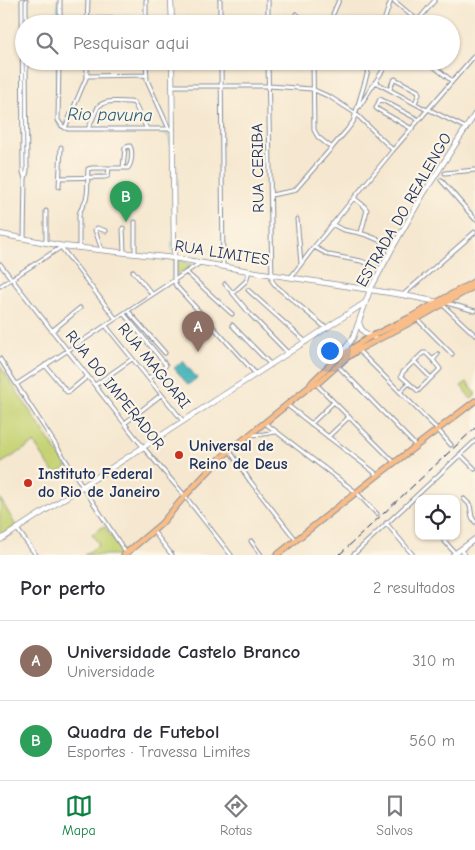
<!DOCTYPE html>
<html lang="pt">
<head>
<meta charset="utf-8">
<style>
	body { margin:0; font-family:"Comic Neue",sans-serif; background:#f2f2f3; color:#2b2b33 }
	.controls { position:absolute; right:15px; bottom:15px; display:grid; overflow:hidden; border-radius:10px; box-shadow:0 1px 4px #0004 }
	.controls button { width:45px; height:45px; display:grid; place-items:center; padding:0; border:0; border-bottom:1px solid #e1e1e2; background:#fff; color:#2b2b33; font:25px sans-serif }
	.you { position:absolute; left:329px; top:350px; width:18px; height:18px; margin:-12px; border:4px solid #fff; border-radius:50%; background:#1a73e8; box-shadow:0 0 0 8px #1a73e833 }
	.badge { display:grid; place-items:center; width:32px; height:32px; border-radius:50%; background:#0b8043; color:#fff; font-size:16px; font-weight:700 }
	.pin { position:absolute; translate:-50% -41px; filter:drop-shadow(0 1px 2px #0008) }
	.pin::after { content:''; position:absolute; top:26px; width:18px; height:15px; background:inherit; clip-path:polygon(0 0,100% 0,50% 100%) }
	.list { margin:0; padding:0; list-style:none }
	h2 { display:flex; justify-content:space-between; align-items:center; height:65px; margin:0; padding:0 20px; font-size:21px }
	h2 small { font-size:16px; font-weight:400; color:#7c7c81 }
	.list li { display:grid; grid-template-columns:32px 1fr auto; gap:15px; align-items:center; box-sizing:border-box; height:80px; padding:0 20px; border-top:1px solid #e1e1e2 }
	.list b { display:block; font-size:19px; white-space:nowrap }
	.list p { margin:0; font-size:16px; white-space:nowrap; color:#7c7c81 }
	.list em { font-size:16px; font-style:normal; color:#7c7c81 }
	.icon { flex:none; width:28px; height:28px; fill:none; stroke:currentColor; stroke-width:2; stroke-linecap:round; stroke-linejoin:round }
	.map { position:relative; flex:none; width:475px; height:555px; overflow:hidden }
	.search { position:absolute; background:#fff; box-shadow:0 1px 4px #0004; left:15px; right:15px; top:15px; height:55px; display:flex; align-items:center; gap:12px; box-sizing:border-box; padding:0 18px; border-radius:28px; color:#7c7c81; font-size:19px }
	.sheet { height:225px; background:#fff }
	nav { display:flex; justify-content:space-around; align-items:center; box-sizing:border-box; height:70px; border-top:1px solid #e1e1e2; background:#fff; font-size:14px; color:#7c7c81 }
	nav a { display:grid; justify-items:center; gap:2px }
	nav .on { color:#0b8043 }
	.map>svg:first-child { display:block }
	.green { fill:#c6d374; stroke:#708169 }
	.water { fill:#3fb0b7; stroke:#2d708a }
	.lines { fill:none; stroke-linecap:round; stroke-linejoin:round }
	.stream { stroke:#3fb0b7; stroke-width:1 }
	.minor-casing { stroke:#888c97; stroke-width:5 }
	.tertiary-casing { stroke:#888c97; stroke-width:6 }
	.primary-casing { stroke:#888c97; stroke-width:7 }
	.minor { stroke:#fff; stroke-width:3 }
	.tertiary { stroke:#fff; stroke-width:4.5 }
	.primary { stroke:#f8bd88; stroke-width:5 }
	.rail { stroke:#1b2f5e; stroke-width:1; stroke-dasharray:8 4; stroke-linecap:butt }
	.poi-dot { fill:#c8321e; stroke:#fcf5e5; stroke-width:2 }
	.labels { text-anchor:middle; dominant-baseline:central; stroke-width:4.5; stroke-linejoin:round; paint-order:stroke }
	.street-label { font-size:16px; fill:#1b2f5e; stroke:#fcf5e5 }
	.poi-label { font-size:16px; font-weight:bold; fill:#1b2f5e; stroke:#fcf5e5; text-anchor:start }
	.water-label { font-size:18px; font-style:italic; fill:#285c7d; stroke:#fcf5e5 }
</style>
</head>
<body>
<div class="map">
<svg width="475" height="555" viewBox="0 0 475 555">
	<rect width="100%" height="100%" fill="#fcf5e5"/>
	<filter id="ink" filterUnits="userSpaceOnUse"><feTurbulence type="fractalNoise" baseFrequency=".02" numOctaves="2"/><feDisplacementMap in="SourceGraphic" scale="10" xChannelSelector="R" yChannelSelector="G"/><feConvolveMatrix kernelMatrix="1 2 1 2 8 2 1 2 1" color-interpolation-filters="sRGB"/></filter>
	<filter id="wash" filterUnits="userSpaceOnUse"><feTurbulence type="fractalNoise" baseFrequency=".0096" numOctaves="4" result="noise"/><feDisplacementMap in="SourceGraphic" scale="20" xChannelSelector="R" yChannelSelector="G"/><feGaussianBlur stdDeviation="1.12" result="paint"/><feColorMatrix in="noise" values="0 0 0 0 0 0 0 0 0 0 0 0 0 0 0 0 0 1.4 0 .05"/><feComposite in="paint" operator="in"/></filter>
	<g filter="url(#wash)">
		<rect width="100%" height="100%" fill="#f6e8d0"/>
		<path class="green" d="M176 259 193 265 176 275Z
			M0 366 67 467 55 475 34 443 0 464Z
			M467 382 475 393V396L471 399 461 386Z
			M0 498 16 526 0 536Z
			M104 526 123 553 120 555H84L99 545 92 534Z"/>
		<path class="water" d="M183 361 197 378 188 385 174 368Z"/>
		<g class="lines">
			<path class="stream" d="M58 24V0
				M57 103V61
				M57 120 59 127 64 129
				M164 131 170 139 171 145
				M172 251V242"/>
		</g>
	</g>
	<g filter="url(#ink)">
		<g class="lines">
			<defs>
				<path id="minor" d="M22 0 23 172 25 179 24 238
					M26 0V24
					M220 0V24
					M268 0V24
					M393 0 418 21
					M296 14 310 24
					M333 14 339 0
					M88 19 146 18
					M60 24V0
					M87 24 88 0
					M146 24V0
					M383 24 391 0
					M415 24 435 0
					M59 61 58 120 62 126 68 129H173
					M146 61 147 80 169 129
					M221 61 223 266
					M268 61 272 281 276 286 326 328
					M313 61 314 130 318 137 332 148
					M364 61 370 65
					M427 61 452 81
					M87 76 147 75
					M375 82 427 110
					M172 86H269L312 89 330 97 355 113 393 150
					M390 89 393 81 395 79 418 91 419 94 415 103
					M359 107 389 61
					M428 109 466 128
					M65 128 84 83 87 76V61
					M88 129 98 107C105 99 120 102 130 102L134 103 147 129
					M412 129 377 109 376 108 380 99 419 120
					M445 173 475 170
					M60 178 105 177 108 176 109 168
					M25 179 27 171 26 61
					M441 180 475 219
					M59 187 61 147
					M271 195 292 191 296 189 347 130 353 122 371 61
					M354 198 364 206 367 210 361 233
					M297 219 301 263
					M332 224C346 233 349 230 363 234 374 237 383 242 393 247
					M123 228 124 252
					M46 243V211
					M61 247 116 319
					M314 247 329 255 361 261 381 269
					M79 248V215C80 209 84 205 86 199 89 190 87 179 88 169L92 168H128C132 163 133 151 130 146L126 147 125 148 123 168
					M102 250 95 230 97 228 106 231
					M135 253V222
					M174 258V280L176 286 256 374
					M0 264 143 447 185 496 231 555
					M133 271 152 294
					M186 272 232 314
					M291 277 314 247 393 150 475 55
					M225 284 250 314 288 353
					M0 286 63 246
					M248 290 306 342
					M233 293 246 281 249 271
					M403 295 475 232
					M447 303 475 311
					M443 305 475 335
					M128 311 165 353
					M124 314 166 365C163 371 154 375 148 378
					M417 319 452 354
					M232 325 271 365
					M106 326 183 421
					M52 331 80 308
					M358 350 438 430 451 445
					M0 359 126 553
					M414 361 431 378
					M45 365 67 392 70 391 88 376
					M338 366 416 446
					M409 383 418 391 440 369 433 360
					M17 384 200 263
					M95 385 132 359
					M317 385 395 463
					M400 392 409 383 401 376 403 372 423 353H426L433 360 438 354
					M287 405 374 472 377 476
					M125 423 161 395
					M265 423 357 493 377 514
					M311 424 334 402
					M250 435 264 434 275 432
					M328 437 349 417
					M230 451 250 481 296 540
					M460 454 475 469
					M464 499 470 505 472 517 475 522
					M386 523 413 555
					M17 529 36 555
					M153 531 172 555
					M440 536 455 553
					M251 541 261 555
					M461 550 465 555
					M353 555 475 441"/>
				<path id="tertiary" d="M171 0 172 24
					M172 61 174 258
					M0 234 63 246 174 258 249 271 403 295 438 302
					M359 322C361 331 365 334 374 337
					M341 354 353 338 370 290 393 247 424 193 475 114
					M0 540 256 374 366 302
					M453 555 475 539"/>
				<path id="primary" d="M311 385 317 384 345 359 358 350 417 319 475 286
					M124 555 161 524 185 496 222 457 309 387 313 381 337 358 348 351 368 338 409 318 475 281
					M277 555 377 476 475 401"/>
			</defs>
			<use href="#minor" class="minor-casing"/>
			<use href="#tertiary" class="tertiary-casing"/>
			<use href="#primary" class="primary-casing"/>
			<use href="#minor" class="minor"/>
			<use href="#tertiary" class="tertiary"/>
			<use href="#primary" class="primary"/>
			<path class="rail" d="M339 555 475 428"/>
		</g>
	</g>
	<g class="poi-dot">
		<circle cx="179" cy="455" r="5"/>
		<circle cx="28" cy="483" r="5"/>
	</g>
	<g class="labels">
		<g class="street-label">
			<text transform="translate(258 168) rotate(-91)">RUA CERIBA</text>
			<text transform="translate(404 210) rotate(-60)">ESTRADA DO REALENGO</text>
			<text transform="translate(222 253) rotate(9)">RUA LIMITES</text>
			<text transform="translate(154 366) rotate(51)">RUA MAGOARI</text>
			<text transform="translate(115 390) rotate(51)">RUA DO IMPERADOR</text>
		</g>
		<g class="poi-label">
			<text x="189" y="446">Universal de<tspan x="189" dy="18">Reino de Deus</tspan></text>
			<text x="38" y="474">Instituto Federal<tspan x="38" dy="18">do Rio de Janeiro</tspan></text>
		</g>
		<g class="water-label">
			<text transform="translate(110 115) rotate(1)">Rio pavuna</text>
		</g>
	</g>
</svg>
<div class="controls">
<button><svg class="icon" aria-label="locate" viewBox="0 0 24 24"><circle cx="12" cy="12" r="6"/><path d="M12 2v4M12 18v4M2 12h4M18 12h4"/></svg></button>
</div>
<div class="you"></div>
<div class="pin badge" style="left:198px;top:352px;background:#8d6e63">A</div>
<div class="pin badge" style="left:126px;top:222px;background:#2e9e5b">B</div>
<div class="search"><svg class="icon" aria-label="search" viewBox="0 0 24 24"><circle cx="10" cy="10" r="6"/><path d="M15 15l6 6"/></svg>Pesquisar aqui</div>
</div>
<section class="sheet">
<h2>Por perto<small>2 resultados</small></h2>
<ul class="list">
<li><span class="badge" style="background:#8d6e63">A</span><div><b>Universidade Castelo Branco</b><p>Universidade</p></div><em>310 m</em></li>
<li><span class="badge" style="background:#2e9e5b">B</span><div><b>Quadra de Futebol</b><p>Esportes · Travessa Limites</p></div><em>560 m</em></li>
</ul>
</section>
<nav>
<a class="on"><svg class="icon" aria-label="map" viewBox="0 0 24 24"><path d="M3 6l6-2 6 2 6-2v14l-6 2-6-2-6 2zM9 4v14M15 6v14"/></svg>Mapa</a>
<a><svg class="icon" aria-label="directions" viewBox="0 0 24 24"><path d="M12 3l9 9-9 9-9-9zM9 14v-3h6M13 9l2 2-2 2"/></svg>Rotas</a>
<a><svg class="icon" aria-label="saved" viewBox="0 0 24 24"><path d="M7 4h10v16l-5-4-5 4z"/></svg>Salvos</a>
</nav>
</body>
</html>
